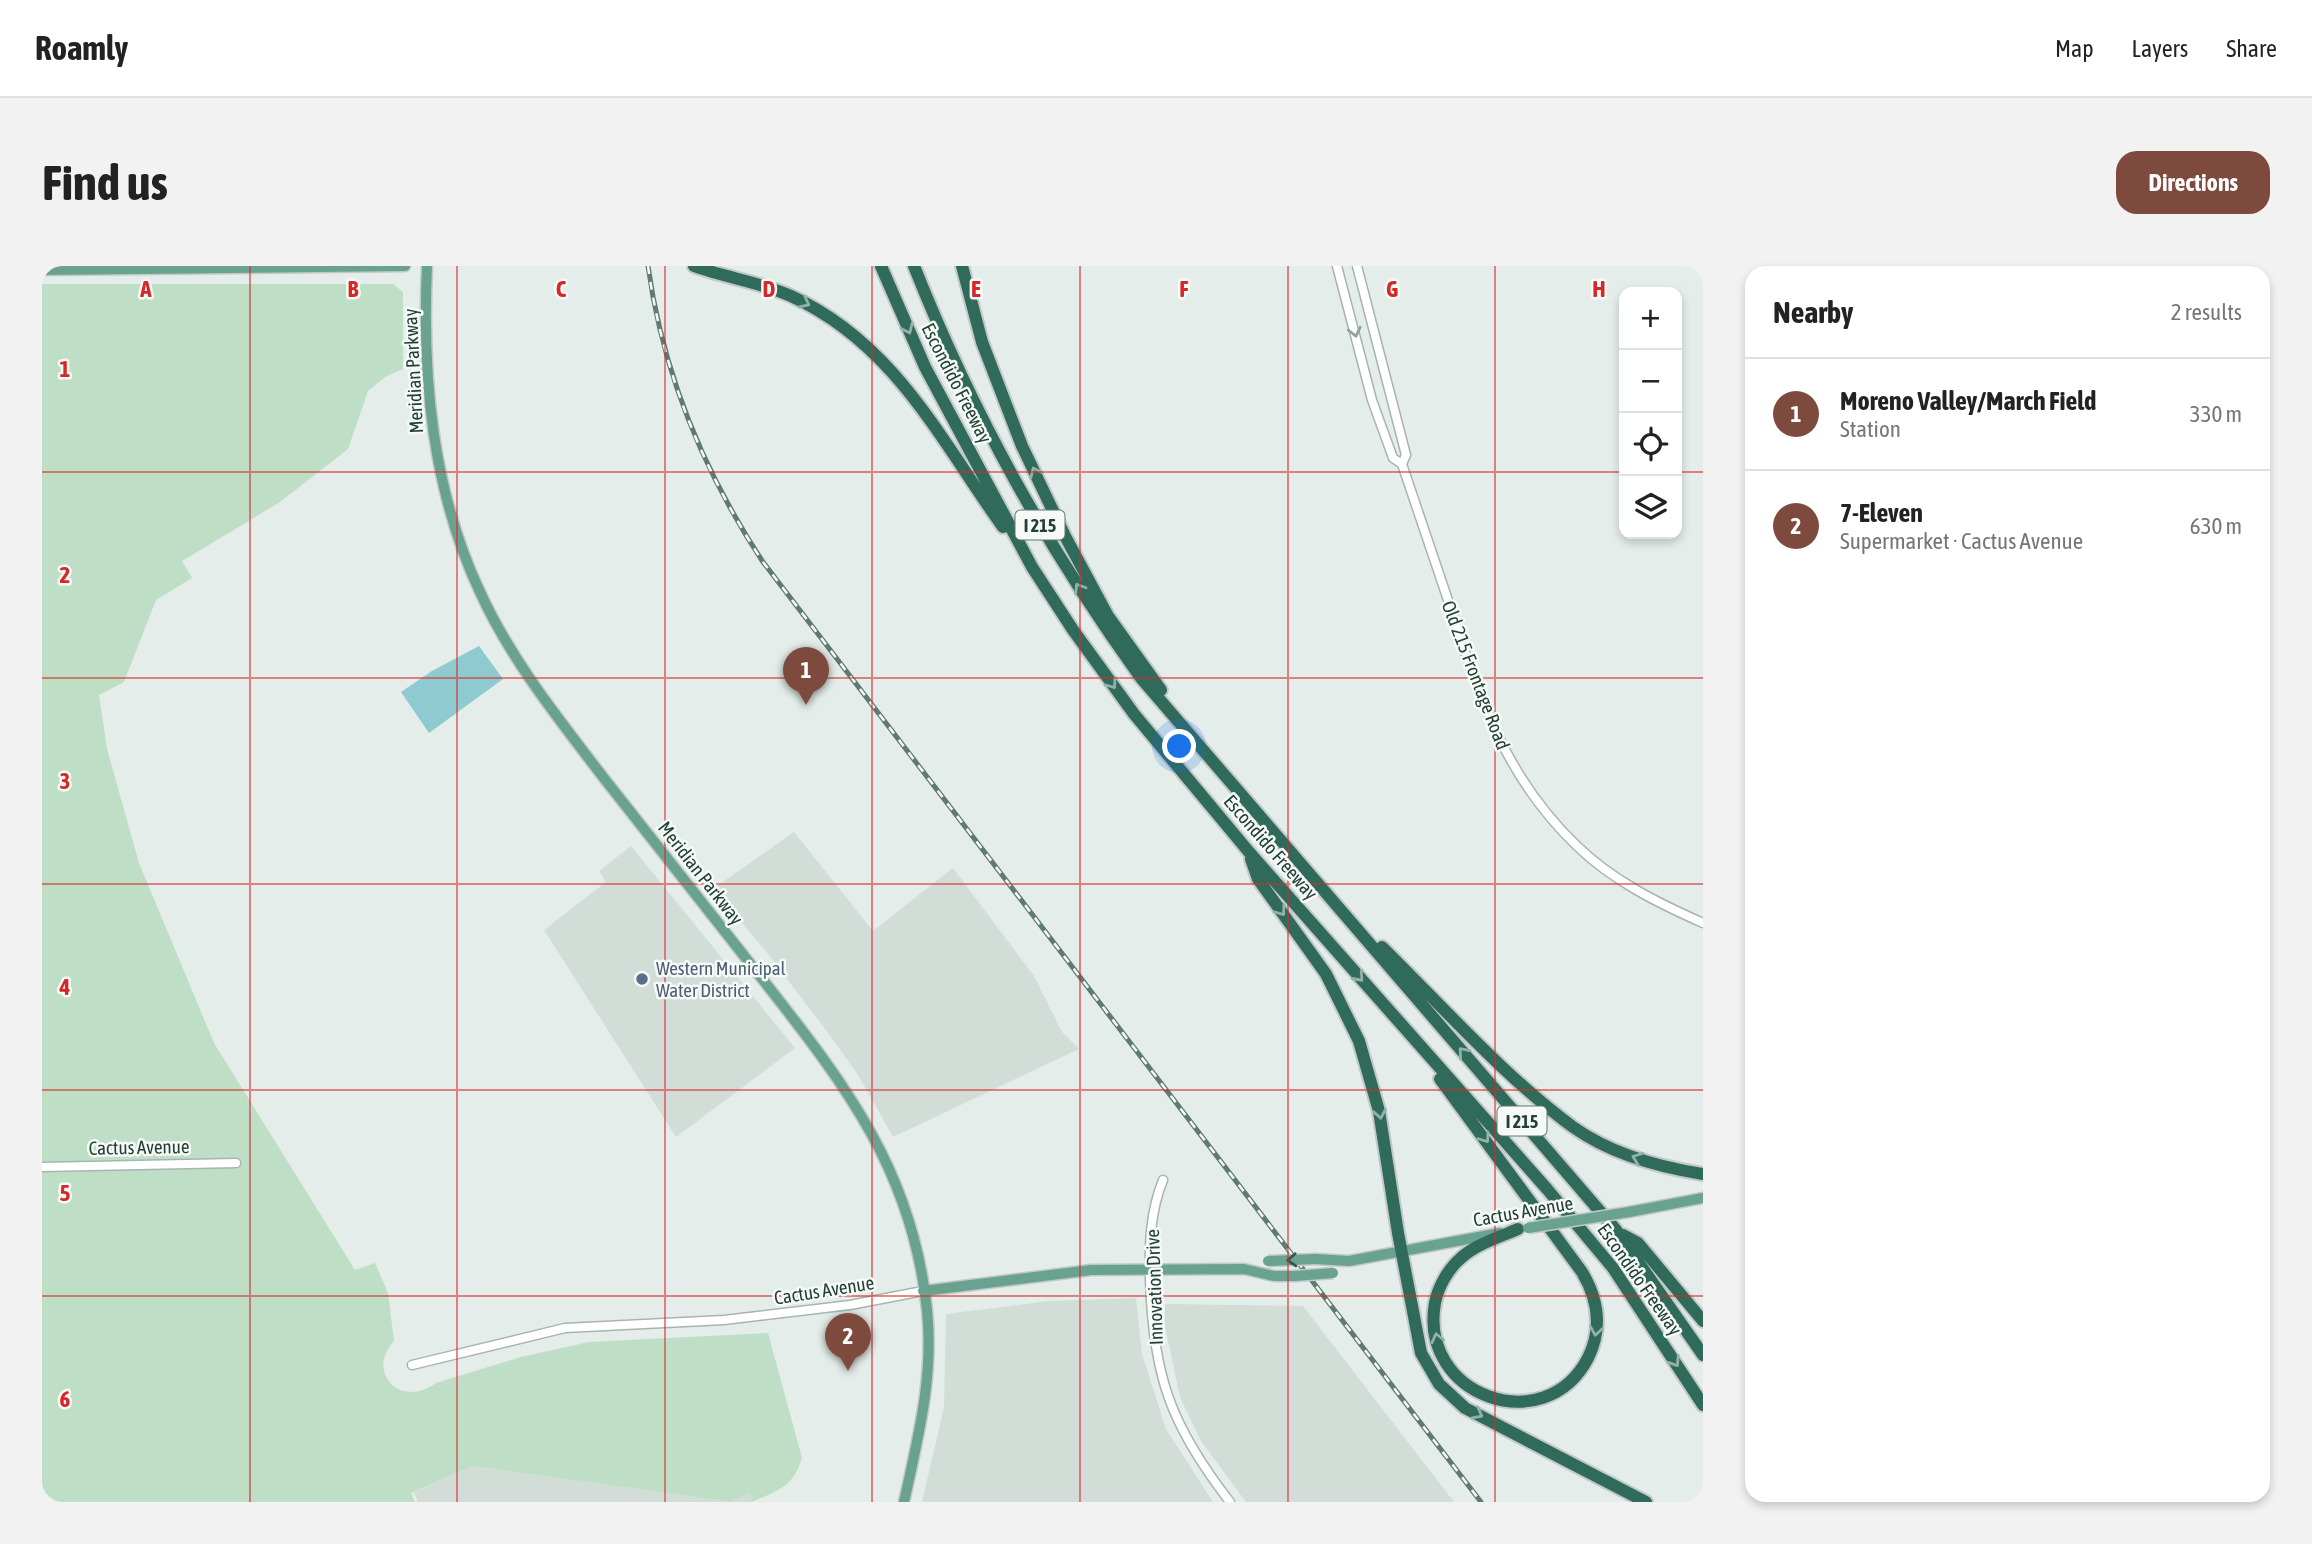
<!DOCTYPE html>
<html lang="en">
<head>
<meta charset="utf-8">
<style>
	body { margin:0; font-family:"Asap Condensed",sans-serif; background:#f2f2f2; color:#222 }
	.controls { position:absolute; right:21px; top:21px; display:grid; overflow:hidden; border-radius:14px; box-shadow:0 4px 10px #0003 }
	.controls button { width:63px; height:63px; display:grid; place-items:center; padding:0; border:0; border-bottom:2px solid #e0e0e0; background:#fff; color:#222; font:35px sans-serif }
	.you { position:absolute; left:1138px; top:481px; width:24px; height:24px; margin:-18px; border:5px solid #fff; border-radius:50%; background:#1a73e8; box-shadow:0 0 0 10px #1a73e833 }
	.badge { display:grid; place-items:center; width:46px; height:46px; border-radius:50%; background:#7e4a3e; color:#fff; font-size:23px; font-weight:700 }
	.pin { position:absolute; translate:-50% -58px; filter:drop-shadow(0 2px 4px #0008) }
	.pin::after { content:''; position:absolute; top:37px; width:24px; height:21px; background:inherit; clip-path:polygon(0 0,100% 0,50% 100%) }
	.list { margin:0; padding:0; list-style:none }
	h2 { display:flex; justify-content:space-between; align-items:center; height:91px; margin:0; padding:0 28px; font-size:30px }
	h2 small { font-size:23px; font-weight:400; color:#767676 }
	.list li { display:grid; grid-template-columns:46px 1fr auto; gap:21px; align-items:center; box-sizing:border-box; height:112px; padding:0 28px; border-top:2px solid #e0e0e0 }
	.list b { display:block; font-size:26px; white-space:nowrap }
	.list p { margin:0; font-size:23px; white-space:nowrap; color:#767676 }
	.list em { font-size:23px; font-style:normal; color:#767676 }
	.icon { flex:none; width:38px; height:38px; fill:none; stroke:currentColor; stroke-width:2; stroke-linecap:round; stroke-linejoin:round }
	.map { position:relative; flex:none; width:1661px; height:1236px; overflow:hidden; border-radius:21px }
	header { display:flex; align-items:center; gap:42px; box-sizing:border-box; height:98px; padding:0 35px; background:#fff; border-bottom:2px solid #e0e0e0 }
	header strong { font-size:33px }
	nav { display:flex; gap:38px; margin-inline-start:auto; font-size:24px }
	.intro { display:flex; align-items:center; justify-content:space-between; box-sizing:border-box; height:168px; padding:0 42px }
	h1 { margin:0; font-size:49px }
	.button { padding:18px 32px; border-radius:21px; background:#7e4a3e; color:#fff; font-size:24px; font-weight:700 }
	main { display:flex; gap:42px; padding:0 42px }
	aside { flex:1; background:#fff; border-radius:21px; box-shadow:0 4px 10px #0003 }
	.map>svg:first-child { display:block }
	.built { fill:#d2ddd8 }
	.green { fill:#bedec5 }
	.water { fill:#8ecad0 }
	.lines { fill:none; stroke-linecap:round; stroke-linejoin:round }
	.minor-casing { stroke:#a7b5b0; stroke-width:11 }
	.major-casing { stroke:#c2c9c7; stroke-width:13 }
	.highway-casing { stroke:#c2c9c7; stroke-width:16 }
	.minor { stroke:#fff; stroke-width:8 }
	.major { stroke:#6aa290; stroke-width:10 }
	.highway { stroke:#306a5b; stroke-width:12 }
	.rail-casing { stroke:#5f7a71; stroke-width:5 }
	.rail { stroke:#f5faf7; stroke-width:2.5; stroke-dasharray:8; stroke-linecap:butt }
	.major-bridge-casing { stroke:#c2c9c7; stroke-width:13; stroke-linecap:butt }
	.major-bridge { stroke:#6aa290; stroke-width:10 }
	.oneway { stroke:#92b2a9 }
	.oneway2 { stroke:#929f9a }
	.oneway3 { stroke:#36584c }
	.grid { fill:none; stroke:#d62828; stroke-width:2; stroke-opacity:0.55 }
	.service-dot { fill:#5c6f8a; stroke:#f5faf7; stroke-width:2.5 }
	.labels { text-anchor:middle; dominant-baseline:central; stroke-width:5; stroke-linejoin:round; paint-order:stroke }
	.shield { fill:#f5faf7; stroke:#637770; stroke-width:2 }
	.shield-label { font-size:18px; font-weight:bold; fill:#243f36 }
	.street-label { font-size:19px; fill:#243f36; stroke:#f5faf7 }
	.service-label { font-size:19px; fill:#4e5e75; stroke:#f5faf7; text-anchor:start }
	.grid-label { font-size:23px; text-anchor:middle; font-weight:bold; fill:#d62828; stroke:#f5faf7; stroke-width:5; stroke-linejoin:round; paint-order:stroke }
</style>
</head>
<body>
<header>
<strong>Roamly</strong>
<nav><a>Map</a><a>Layers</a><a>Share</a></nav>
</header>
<div class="intro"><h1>Find us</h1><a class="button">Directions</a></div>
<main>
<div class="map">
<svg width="1661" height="1236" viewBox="0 0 1661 1236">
	<rect width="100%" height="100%" fill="#e4ede9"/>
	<path class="built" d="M752 566 831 665 911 602 992 710 1020 766 1037 783 851 871 816 809 792 775 727 689 671 623Z
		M589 580 753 782 634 871 502 664 564 616 557 605Z
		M1094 1032 1100 1088 1124 1163 1171 1236H880L902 1141 904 1048 1007 1035Z
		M1123 1038 1261 1040 1412 1236H1204L1159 1175 1138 1131 1123 1060Z
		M430 1200 687 1236 708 1226 710 1236H376L372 1226Z"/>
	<path class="green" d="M0 18H351L361 26V103L343 111 326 125 306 183 238 236 140 295 150 312 114 334 82 416 57 429 65 483 97 597 172 777 313 1004 333 997 346 1027 352 1075C323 1107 359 1143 394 1117L479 1091 547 1076 726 1067 760 1192C751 1221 737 1224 710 1236L708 1227 688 1236 430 1200 369 1227 373 1236H0Z"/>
	<path class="water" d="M437 380 461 413 387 467 359 426 390 405Z"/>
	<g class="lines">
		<defs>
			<path id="minor" d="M1295 0 1330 134 1351 192 1360 198
				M1315 0 1364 189 1360 198C1377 248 1394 298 1411 349 1440 438 1465 513 1535 580 1571 615 1616 637 1661 657
				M0 901 194 897
				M1121 914C1108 946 1107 979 1108 1014 1111 1110 1129 1160 1188 1236
				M370 1099 523 1062 682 1054 808 1039 881 1025"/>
			<path id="major" d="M385 0C380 111 390 224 438 326 469 394 516 452 561 511 615 580 670 649 725 719 806 822 871 908 885 1044 892 1110 876 1172 862 1236
				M0 4 363 0
				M1587 946 1661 932
				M1273 993 1307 995 1458 967
				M881 1025 1049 1004 1202 1003 1232 1010H1253"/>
			<path id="highway" d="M652 0C684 12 718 16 749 30 852 77 898 173 961 261
				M839 0 883 101 990 301 1031 364 1092 448 1207 586 1505 923 1571 1002 1661 1139
				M872 0C932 151 1004 280 1099 412L1574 964 1661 1089
				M920 0 940 76 980 180 1023 270 1066 350 1119 424
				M1209 593 1216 613 1284 708 1317 775 1337 845 1356 967 1379 1087 1397 1118 1423 1142 1604 1236
				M1340 681C1400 740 1464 812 1531 861 1569 888 1616 901 1661 908
				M1398 813 1540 1006C1556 1033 1561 1062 1546 1092 1503 1175 1376 1130 1393 1037 1396 1021 1406 1003 1419 992 1434 978 1458 971 1476 963
				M1581 969 1596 977 1661 1055"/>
		</defs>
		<use href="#minor" class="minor-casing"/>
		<use href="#major" class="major-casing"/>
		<use href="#highway" class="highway-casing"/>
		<use href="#minor" class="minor"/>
		<use href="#major" class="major"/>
		<use href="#highway" class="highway"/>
		<defs>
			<path id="rail" d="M606 0C621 108 661 205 721 296L1439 1236"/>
		</defs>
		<use href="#rail" class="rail-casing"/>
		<use href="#rail" class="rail"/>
		<defs>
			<path id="major-bridge" d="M1486 962 1587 946
				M1226 995 1273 993
				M1253 1010 1291 1007"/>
		</defs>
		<use href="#major-bridge" class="major-bridge-casing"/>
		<use href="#major-bridge" class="major-bridge"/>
	</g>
	<defs><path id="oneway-chevron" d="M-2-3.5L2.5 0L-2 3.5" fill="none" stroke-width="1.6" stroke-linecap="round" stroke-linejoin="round" transform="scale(1.75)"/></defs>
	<g class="oneway">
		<use href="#oneway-chevron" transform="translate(763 37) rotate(27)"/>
		<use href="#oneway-chevron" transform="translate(866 63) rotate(65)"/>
		<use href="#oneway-chevron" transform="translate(993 206) rotate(-115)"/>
		<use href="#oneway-chevron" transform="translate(1037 322) rotate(-122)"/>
		<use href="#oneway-chevron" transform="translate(1070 418) rotate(54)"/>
		<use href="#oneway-chevron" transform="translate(1239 645) rotate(54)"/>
		<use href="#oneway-chevron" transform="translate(1317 711) rotate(48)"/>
		<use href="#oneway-chevron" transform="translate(1421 786) rotate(-131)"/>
		<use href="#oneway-chevron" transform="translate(1338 848) rotate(80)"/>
		<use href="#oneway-chevron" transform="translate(1443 872) rotate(54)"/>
		<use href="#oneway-chevron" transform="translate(1595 892) rotate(-160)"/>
		<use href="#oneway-chevron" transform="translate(1554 1065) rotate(99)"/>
		<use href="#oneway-chevron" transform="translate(1395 1072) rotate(-103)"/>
		<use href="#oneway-chevron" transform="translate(1633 1096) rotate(57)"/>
		<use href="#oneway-chevron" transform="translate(1436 1148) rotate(28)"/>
	</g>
	<use class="oneway2" href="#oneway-chevron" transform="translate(1313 66) rotate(77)"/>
	<use class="oneway3" href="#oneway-chevron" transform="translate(1250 994) rotate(177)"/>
	<path class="grid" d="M208 0V1236M415 0V1236M623 0V1236M830 0V1236M1038 0V1236M1246 0V1236M1453 0V1236M0 206H1582M1635 206H1661M0 412H1661M0 618H1661M0 824H1661M0 1030H1661"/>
	<circle class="service-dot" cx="600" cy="713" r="7"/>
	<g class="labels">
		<g class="shield">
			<rect x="973.5" y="244.5" width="49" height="29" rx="5"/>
			<rect x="1455.5" y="840.5" width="49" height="29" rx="5"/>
		</g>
		<g class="shield-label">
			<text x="998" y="259">I 215</text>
			<text x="1480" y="855">I 215</text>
		</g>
		<g class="street-label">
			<text transform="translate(371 105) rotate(-93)">Meridian Parkway</text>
			<text transform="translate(915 117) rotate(63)">Escondido Freeway</text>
			<text transform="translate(1434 409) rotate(69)">Old 215 Frontage Road</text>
			<text transform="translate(1229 581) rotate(49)">Escondido Freeway</text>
			<text transform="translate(659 607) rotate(52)">Meridian Parkway</text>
			<text transform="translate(97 881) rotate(-1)">Cactus Avenue</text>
			<text transform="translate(1481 945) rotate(-10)">Cactus Avenue</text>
			<text transform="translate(1598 1013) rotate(55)">Escondido Freeway</text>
			<text transform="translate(1112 1021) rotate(-92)">Innovation Drive</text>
			<text transform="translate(782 1024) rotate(-9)">Cactus Avenue</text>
		</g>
		<g class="service-label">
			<text x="614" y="702">Western Municipal<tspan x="614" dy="22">Water District</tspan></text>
		</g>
	</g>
	<g class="grid-label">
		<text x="104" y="31">A</text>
		<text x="311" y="31">B</text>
		<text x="519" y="31">C</text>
		<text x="727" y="31">D</text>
		<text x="934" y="31">E</text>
		<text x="1142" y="31">F</text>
		<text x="1350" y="31">G</text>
		<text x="1557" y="31">H</text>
		<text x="23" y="111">1</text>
		<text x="23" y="317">2</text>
		<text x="23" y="523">3</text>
		<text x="23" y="729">4</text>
		<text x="23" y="935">5</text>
		<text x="23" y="1141">6</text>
	</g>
</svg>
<div class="controls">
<button>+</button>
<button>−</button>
<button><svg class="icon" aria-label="locate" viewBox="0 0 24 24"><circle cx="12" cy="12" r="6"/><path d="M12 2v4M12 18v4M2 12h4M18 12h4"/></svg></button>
<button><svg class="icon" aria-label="layers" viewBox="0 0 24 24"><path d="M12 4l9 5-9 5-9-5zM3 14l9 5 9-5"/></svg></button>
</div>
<div class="you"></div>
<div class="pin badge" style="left:764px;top:439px">1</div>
<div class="pin badge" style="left:806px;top:1105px">2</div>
</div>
<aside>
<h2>Nearby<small>2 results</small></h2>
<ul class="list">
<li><span class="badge">1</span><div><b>Moreno Valley/March Field</b><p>Station</p></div><em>330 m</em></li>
<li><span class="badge">2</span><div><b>7-Eleven</b><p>Supermarket · Cactus Avenue</p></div><em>630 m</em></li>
</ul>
</aside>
</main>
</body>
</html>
